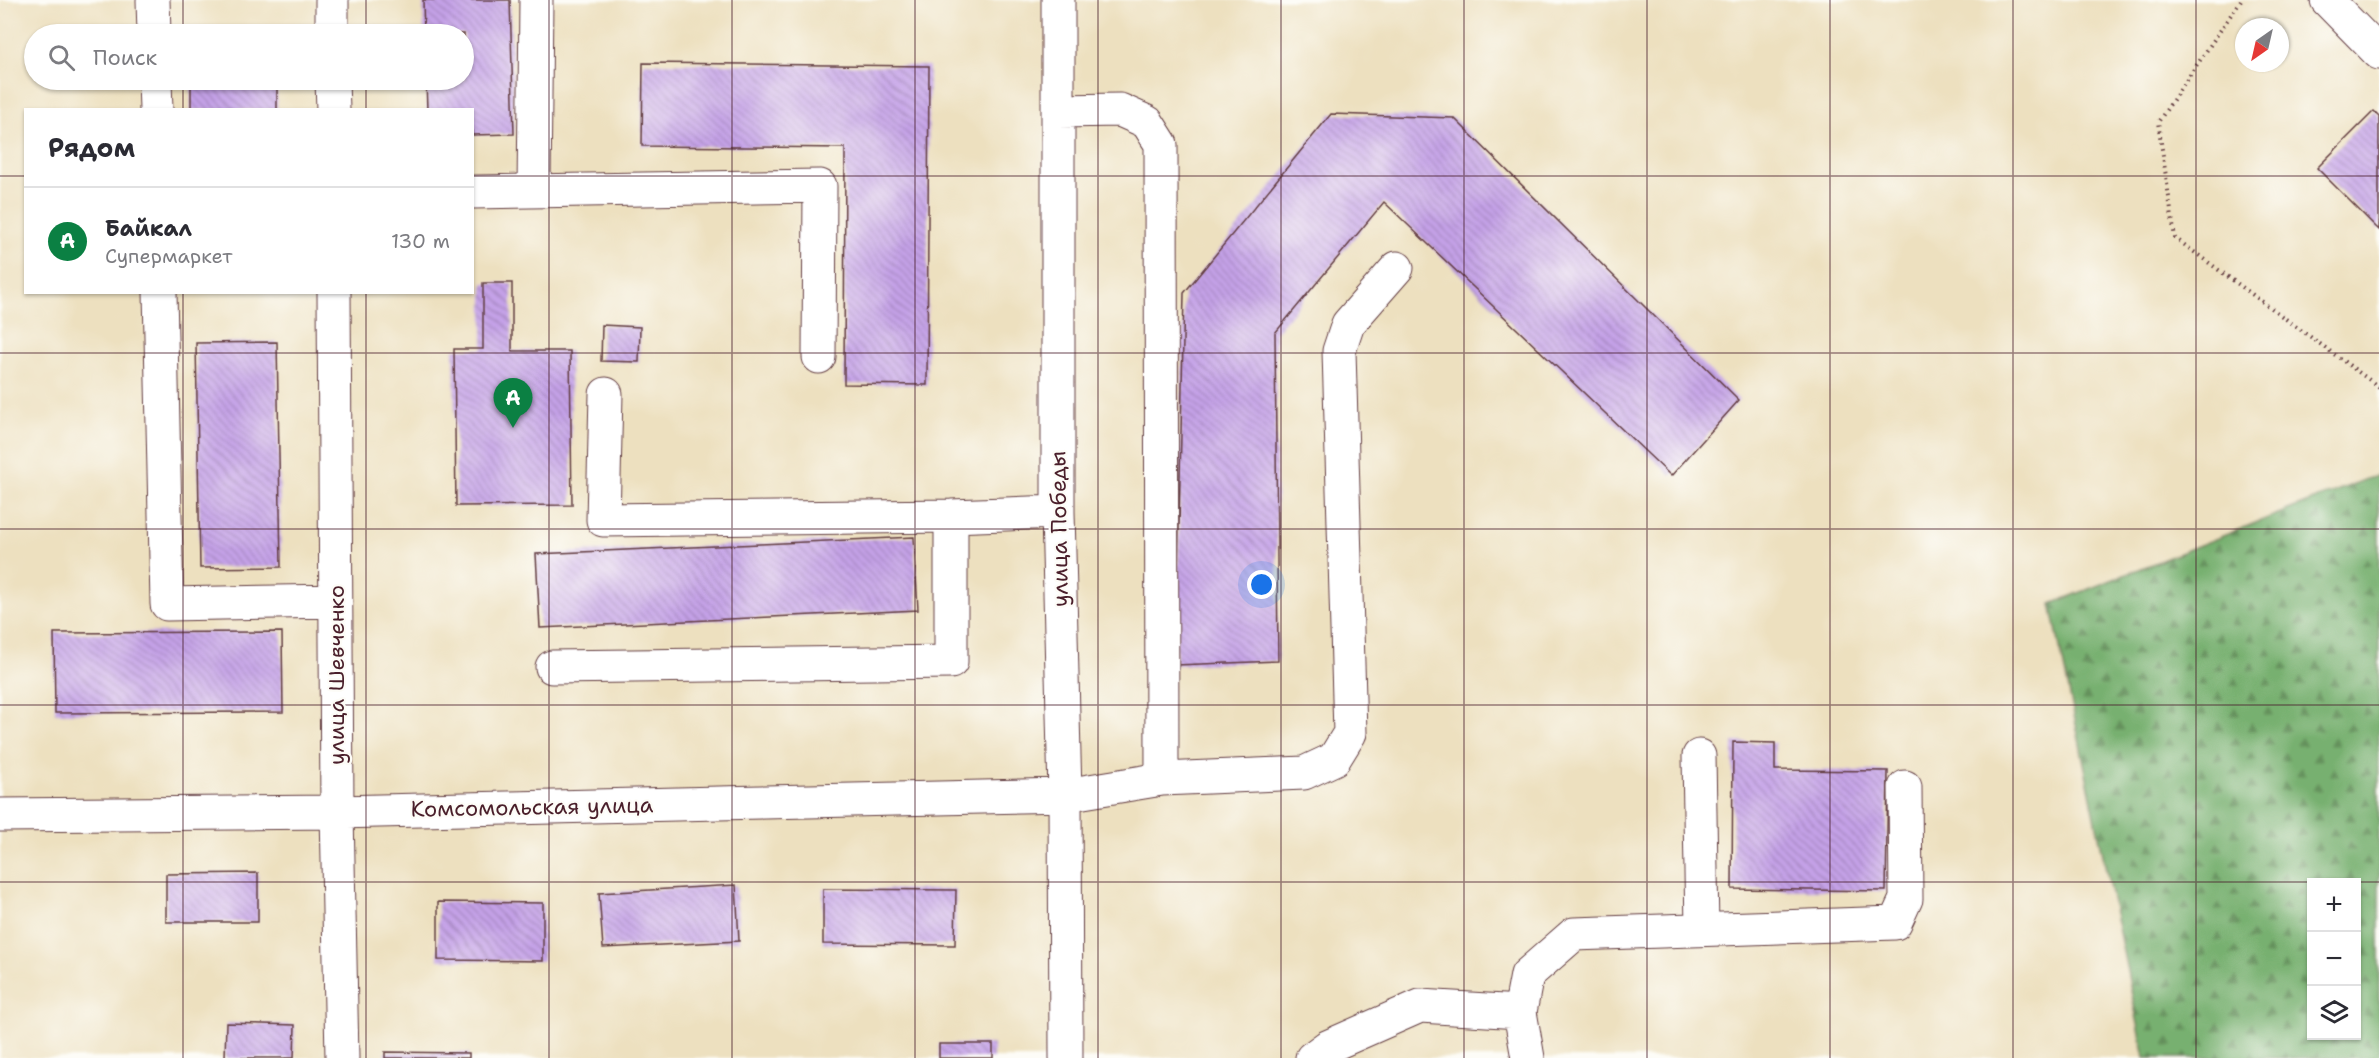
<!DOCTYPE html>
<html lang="ru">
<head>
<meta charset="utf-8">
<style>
	body { margin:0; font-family:"Shantell Sans",sans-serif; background:#f7f7f7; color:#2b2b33 }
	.controls { position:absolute; right:18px; bottom:18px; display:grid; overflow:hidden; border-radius:0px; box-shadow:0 2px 4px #0004 }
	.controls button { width:54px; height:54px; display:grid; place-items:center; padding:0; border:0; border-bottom:2px solid #e1e1e2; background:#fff; color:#2b2b33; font:30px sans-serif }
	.compass { position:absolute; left:2235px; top:18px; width:54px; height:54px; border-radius:50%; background:#fff; box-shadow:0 2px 4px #0004; rotate:214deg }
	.you { position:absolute; left:1262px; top:585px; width:21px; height:21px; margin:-15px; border:4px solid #fff; border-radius:50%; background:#1a73e8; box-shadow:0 0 0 9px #1a73e833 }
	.badge { display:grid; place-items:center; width:39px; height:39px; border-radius:50%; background:#0b8043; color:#fff; font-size:20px; font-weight:700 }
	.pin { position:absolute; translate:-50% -50px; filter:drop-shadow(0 2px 3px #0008) }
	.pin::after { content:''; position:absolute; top:32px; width:21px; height:18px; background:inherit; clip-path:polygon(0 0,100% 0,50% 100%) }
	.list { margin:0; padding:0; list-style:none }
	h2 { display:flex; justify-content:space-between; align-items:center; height:78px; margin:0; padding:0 24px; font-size:26px }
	h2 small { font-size:20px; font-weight:400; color:#7c7c81 }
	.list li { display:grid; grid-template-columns:39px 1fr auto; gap:18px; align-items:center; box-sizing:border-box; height:108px; padding:0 24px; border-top:2px solid #e1e1e2 }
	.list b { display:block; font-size:22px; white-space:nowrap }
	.list p { margin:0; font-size:20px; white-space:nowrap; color:#7c7c81 }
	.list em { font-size:20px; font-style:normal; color:#7c7c81 }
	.icon { flex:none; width:33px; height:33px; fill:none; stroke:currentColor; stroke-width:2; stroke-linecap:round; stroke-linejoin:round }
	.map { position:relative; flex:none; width:2379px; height:1058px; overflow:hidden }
	.search { position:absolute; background:#fff; box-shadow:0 2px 4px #0004; left:24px; top:24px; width:450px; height:66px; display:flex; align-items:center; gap:15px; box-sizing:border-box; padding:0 21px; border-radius:33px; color:#7c7c81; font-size:22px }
	.panel { position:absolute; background:#fff; box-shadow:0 2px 4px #0004; left:24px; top:108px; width:450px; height:186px; border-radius:0px }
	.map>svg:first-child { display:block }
	.forest { fill:url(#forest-firs); stroke:#60684d; stroke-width:1.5; fill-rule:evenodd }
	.building { fill:url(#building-back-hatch) }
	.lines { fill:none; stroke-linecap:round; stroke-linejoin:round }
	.minor-casing { stroke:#623c41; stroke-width:35 }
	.path { stroke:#623c41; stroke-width:4; stroke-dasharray:1.5 4.5; stroke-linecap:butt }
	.minor { stroke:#fff; stroke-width:33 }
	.grid { fill:none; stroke:#4a1f2b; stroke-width:1.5; stroke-opacity:0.55 }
	.labels { text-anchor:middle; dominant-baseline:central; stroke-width:4.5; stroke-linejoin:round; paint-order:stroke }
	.street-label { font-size:22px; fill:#4a1f2b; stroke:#fdfcf7 }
</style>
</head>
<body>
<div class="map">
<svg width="2379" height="1058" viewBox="0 0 2379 1058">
	<defs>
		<pattern id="forest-firs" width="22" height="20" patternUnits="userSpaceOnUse" patternTransform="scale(1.5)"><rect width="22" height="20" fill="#77b06f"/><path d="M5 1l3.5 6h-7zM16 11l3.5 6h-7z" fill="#648f5b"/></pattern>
		<pattern id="building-back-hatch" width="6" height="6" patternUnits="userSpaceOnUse" patternTransform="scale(1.5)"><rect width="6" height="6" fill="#c5a2e8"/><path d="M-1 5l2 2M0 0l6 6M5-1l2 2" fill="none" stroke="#a283bc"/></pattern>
	</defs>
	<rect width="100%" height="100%" fill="#fdfcf7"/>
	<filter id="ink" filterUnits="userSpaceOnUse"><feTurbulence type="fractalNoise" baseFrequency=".0167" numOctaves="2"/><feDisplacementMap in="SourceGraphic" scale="12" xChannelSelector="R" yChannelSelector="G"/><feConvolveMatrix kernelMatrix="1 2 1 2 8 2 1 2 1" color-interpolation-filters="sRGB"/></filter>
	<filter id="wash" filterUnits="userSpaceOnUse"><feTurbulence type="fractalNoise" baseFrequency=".008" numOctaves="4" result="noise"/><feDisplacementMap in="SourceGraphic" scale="24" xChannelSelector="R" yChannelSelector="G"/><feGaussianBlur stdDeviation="1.35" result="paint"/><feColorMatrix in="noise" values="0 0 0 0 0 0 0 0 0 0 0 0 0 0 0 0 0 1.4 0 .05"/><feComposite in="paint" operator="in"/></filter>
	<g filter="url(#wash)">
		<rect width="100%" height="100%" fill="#ede0bf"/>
		<path class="forest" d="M2379 474V1058H2145L2051 604ZM2312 882H2356V1036H2312Z"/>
		<g id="blocks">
			<path class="building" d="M423 0H510L514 134 472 135V110H427L426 80H464V34H424Z
				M643 63 929 66 927 385 844 384 845 148 642 146Z
				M191 80H277V110H191Z
				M2374 111 2379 116V230L2317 168Z
				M1331 114 1454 118 1739 400 1671 476 1384 202 1275 333 1278 661 1176 665 1184 293Z
				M483 283H512V351H570L572 505 456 506 454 349H483Z
				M602 325 640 327 639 362 601 361Z
				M277 342 281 567 200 568 196 343Z
				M914 537 918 610 540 628 536 554Z
				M282 632 283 712 55 713 54 633Z
				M1733 742 1775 743V770L1888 771 1886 891 1732 889Z
				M258 873V922H166V874Z
				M736 885 739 941 603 948 599 893Z
				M823 889 956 890 955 945 823 944Z
				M438 902 543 903V961L438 960Z
				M226 1023 295 1025 294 1058H225Z
				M939 1044H993V1058H939Z
				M385 1052 469 1053V1058H385Z"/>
		</g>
	</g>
	<g filter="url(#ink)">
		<use href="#blocks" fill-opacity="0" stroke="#623c41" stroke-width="1.5"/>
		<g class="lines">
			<defs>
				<path id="minor" d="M153 0 154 34
					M332 0V34
					M1058 0V512L1065 795 1066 1058
					M2327 0 2379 53
					M155 80 156 110
					M332 80 333 110
					M534 191 536 0
					M472 192 820 186 819 357
					M160 292 167 604 336 601
					M334 292 337 812 342 1058
					M606 394 603 520 951 516 1058 512
					M552 667 951 662V516
					M1699 756 1702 929
					M1162 779 1304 773 1334 759 1350 733 1339 351 1348 324 1397 268
					M0 815 337 812 1065 795 1162 779 1161 144 1147 122 1120 110 1059 111
					M1520 1012 1528 1058
					M1312 1058 1327 1047 1420 1006 1520 1012 1527 975 1574 934 1895 923 1906 899 1905 787"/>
			</defs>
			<use href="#minor" class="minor-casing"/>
			<path class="path" d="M2241 0 2158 122 2175 238 2379 387"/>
			<use href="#minor" class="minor"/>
		</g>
	</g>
	<path class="grid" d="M183 0V34M366 0V34M549 0V1058M732 0V1058M915 0V1058M1098 0V1058M1281 0V1058M1464 0V1058M1647 0V1058M1830 0V1058M2013 0V1058M2196 0V1058M183 80V110M366 80V110M0 176H26M472 176H2379M183 292V1058M366 292V1058M0 353H2379M0 529H2379M0 705H2379M0 882H2379"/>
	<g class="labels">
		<g class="street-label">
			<text transform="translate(1059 529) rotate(-91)">улица Победы</text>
			<text transform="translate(336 675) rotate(-90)">улица Шевченко</text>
			<text transform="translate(532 807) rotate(-1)">Комсомольская улица</text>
		</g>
	</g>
</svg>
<div class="controls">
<button>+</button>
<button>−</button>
<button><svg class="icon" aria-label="layers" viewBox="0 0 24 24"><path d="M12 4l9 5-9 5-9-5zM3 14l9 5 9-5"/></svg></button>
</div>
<svg class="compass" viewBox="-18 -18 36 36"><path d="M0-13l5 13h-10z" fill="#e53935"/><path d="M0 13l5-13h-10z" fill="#7c7c81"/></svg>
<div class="you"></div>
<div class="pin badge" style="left:513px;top:428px">A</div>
<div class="search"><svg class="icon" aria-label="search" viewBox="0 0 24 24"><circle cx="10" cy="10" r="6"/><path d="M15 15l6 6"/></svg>Поиск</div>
<section class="panel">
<h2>Рядом<small></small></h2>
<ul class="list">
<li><span class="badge">A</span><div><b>Байкал</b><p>Супермаркет</p></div><em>130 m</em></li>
</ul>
</section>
</div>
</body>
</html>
